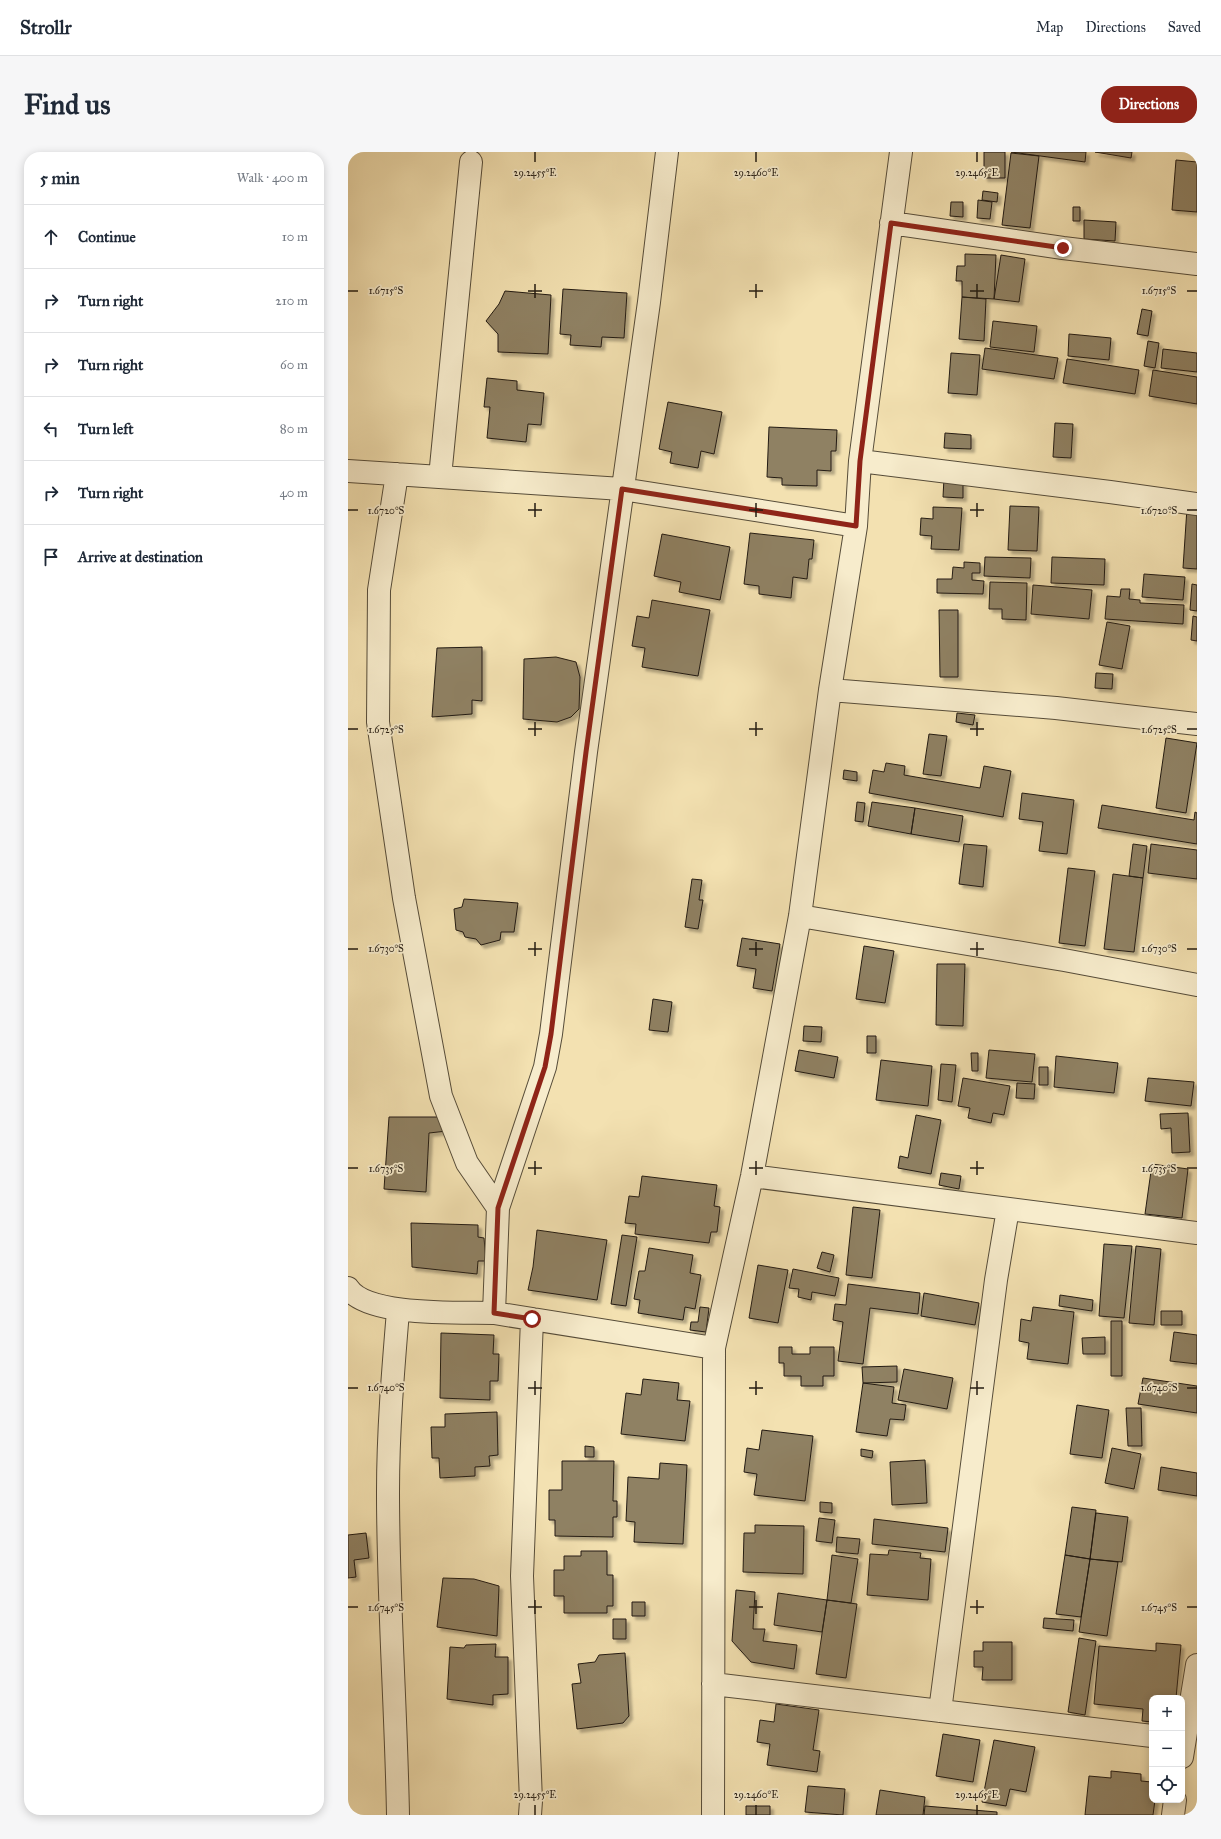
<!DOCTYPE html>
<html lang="en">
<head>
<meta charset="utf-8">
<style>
	body { margin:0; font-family:"IM FELL Great Primer",serif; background:#f6f6f7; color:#1f2937 }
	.controls { position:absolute; right:12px; bottom:12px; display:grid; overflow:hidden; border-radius:8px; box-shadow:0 2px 10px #0003 }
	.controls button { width:36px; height:36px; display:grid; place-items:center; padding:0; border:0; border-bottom:1px solid #e0e1e3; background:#fff; color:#1f2937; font:20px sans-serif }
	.stop { position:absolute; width:12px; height:12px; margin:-9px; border:3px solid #8f2418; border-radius:50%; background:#fff }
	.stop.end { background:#8f2418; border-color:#fff; box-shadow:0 1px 4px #0008 }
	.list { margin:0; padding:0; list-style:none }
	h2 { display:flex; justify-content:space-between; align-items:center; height:52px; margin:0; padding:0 16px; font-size:17px }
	h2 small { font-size:13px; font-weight:400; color:#747a83 }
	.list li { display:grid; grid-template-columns:26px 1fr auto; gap:12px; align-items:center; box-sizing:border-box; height:64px; padding:0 16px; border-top:1px solid #e0e1e3 }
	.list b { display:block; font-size:15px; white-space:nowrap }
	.list em { font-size:13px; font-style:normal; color:#747a83 }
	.icon { flex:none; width:22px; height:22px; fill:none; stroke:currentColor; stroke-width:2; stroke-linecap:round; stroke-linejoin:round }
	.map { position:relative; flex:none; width:849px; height:1663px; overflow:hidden; border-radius:16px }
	header { display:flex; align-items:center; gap:24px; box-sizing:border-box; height:56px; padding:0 20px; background:#fff; border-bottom:1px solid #e0e1e3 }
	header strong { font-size:19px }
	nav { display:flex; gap:22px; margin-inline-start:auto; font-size:14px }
	.intro { display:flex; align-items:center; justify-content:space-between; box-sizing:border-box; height:96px; padding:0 24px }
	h1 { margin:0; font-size:28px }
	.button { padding:10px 18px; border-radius:16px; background:#8f2418; color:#fff; font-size:14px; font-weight:700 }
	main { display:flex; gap:24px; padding:0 24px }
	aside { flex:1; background:#fff; border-radius:16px; box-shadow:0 2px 10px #0003 }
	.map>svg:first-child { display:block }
	.building { fill:#8f8164; stroke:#221a11; filter:url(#shadow) }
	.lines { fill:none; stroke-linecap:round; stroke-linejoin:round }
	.street-casing { stroke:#564c39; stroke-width:24 }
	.street { stroke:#f7eccc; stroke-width:22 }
	.route { stroke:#8f2418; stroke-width:5 }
	.ticks { fill:none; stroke:#221a11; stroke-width:1.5 }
	.ticks-label { font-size:10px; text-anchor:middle; fill:#221a11; stroke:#f7eccc; stroke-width:3.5; stroke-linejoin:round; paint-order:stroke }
</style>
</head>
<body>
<header>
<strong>Strollr</strong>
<nav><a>Map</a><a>Directions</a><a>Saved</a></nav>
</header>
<div class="intro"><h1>Find us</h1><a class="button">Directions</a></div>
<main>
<aside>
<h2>5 min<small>Walk · 400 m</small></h2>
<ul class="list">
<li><svg class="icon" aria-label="ahead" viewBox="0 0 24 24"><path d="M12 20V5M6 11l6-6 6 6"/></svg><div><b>Continue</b></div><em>10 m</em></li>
<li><svg class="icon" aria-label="right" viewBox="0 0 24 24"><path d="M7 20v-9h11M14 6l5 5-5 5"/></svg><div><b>Turn right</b></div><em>210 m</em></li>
<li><svg class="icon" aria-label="right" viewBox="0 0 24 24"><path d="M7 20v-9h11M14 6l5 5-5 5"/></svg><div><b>Turn right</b></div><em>60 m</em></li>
<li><svg class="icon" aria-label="left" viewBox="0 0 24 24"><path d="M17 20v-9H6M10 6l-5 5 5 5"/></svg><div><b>Turn left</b></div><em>80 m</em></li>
<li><svg class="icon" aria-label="right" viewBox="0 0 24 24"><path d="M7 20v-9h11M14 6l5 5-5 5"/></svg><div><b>Turn right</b></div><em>40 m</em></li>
<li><svg class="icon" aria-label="arrive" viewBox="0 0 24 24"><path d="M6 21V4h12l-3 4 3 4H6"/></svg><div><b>Arrive at destination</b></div></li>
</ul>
</aside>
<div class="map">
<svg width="849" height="1663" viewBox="0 0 849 1663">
	<defs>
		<filter id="shadow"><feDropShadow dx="3.5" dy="3.5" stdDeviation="1" flood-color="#0004"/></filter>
	</defs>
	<rect width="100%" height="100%" fill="#f3e1b1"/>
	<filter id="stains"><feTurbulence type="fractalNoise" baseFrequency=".005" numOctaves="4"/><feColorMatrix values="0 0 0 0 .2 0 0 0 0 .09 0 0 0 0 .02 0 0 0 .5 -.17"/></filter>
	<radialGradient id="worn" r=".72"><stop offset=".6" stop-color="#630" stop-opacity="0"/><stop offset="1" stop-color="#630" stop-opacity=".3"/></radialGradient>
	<path class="building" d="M636 0H657V26H636Z
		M663 0H738L737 10Z
		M747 0H784L783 6Z
		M663 1 691 4 682 76 654 73Z
		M828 8 849 10V60L824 58Z
		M635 39 650 41 649 50 634 48Z
		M630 48 644 50 642 67 629 66Z
		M603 50H615V65L602 64Z
		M725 55H732V69H725Z
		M736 68 768 70 767 89 736 87Z
		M617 102 648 103 646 147 614 145V129H608L609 114H617Z
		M653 103 677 107 671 150 646 147Z
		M215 137 279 141 276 186 254 185 253 195 222 193 223 183 212 182Z
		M157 139 203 143 200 202 150 200V182L138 169 151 152Z
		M614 145 638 147 636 189 611 187Z
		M794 157 804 159 800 184 789 182Z
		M645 169 689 174 686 200 642 195Z
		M721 182 763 186 761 208 720 204Z
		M800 189 811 191 807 216 796 214Z
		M637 196 710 206 706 227 634 217Z
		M815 197 849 201V220L813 216Z
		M603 201 632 203 629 243 600 241Z
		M719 207 791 218 787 242 715 231Z
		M805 218 849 225V252L801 244Z
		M139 226 169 229V238L196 241 193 273 180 272 178 290 139 286 142 255H136Z
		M320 250 374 260 366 302 353 299 350 316 322 311 324 300 311 297Z
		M707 271 725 272 723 306 705 305Z
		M421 275 489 278 488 299H483V319L469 318V334L434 333V326L419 325Z
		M597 281 623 283V297L596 296Z
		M596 326 615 327V346L595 345Z
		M662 354 691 355 689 399 660 398Z
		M585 355 614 356 611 398 583 397 584 384 572 383 573 366 585 367Z
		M839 356 849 357V417L835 416Z
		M402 381 466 388 464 407H461L459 427 445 425 443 446 411 442V434L396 432Z
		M314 382 382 395 372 448 331 440 333 430 306 424Z
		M637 405 683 406 682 426 636 424Z
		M704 405 757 407 756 433 703 431Z
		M616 410 632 411V421H624V428L636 429 635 442 589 441V427H604L605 415 616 416Z
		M796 422 837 425 835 448 794 445Z
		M642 430 679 431 678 468 654 467V457H641Z
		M844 432 849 433V459L842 458Z
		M685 433 744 438 741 467 683 462Z
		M773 437H782L781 447 792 448V451L836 453 835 472 757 467 759 444 772 445Z
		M304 448 362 458 350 524 294 515 297 496 284 494 289 464 301 466Z
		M591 458H610V525H592Z
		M845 464 849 465V489L843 488Z
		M759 470 782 474 774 517 751 513Z
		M134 495V549L124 548V562L84 565 89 496Z
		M208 505 228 510 232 525 231 557 223 565 209 570 175 567 176 507Z
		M748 521 765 522 764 537 747 536Z
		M609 561 627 563 625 573 608 570Z
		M581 582 599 584 593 624 575 622Z
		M818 586 849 591 838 661 808 656Z
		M538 611 557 614 556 623 632 636 636 614 663 619 655 665 521 641 525 618 536 620Z
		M496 618 509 620V629L495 627Z
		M674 641 726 648 719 702 691 699 695 670 671 667Z
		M509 650 517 651 515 670 507 669Z
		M524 650 567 656 563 682 520 674Z
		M754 653 846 668 847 660 849 661V692L750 676Z
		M567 656 615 664 611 690 563 682Z
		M616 692 639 694 635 735 611 732Z
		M785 692 799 694 795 726 781 724Z
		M803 692 849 698V727L800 721Z
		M720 716 747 719 737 794 711 791Z
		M765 722 795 726 786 800 756 797Z
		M344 727 354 728 351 748H355L350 777 337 775Z
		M116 747 170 751 166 780H153L152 788 133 793 128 787 117 785 115 780 108 778 106 757 114 755Z
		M394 786 432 792 424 839 405 836 408 817 389 814Z
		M516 794 546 799 537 851 508 847Z
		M589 812H617L615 874 588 873Z
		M305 847 324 850 320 880 301 878Z
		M456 874 474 875 473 890 455 889Z
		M519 884H528V901H519Z
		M451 898 490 905 486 926 447 919Z
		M641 898 687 902 684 930 638 926Z
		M623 901H630V919H624Z
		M708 904 770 911 766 941 706 935Z
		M533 908 584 914 580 954 528 948Z
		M593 912 608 913 604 950 590 948Z
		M691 915H700V933H691Z
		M615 926 662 934 656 963 645 961 643 971 620 966 622 956 610 954Z
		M800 926 846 930 843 954 797 949Z
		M669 931 687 932 686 947 668 946Z
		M840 961 842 1000 824 1001 823 976 813 977 812 962Z
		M568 963 593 968 583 1022 550 1016 552 1004 560 1006Z
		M41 965H97L99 979 81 981 78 1040 36 1037Z
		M804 1012 840 1017 834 1066 797 1062Z
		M593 1021 613 1024 611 1037 591 1033Z
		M294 1024 369 1033 366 1054 372 1055 369 1080H363L361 1091 287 1082 288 1072 277 1071 281 1044 291 1045Z
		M505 1055 532 1058 524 1126 498 1123Z
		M63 1071 130 1073V1085L136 1086 138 1109H130L129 1122 64 1115Z
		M189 1078 259 1088 249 1148 180 1138 185 1115Z
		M274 1083 289 1085 278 1154 263 1152Z
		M756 1092 784 1094 776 1166 751 1164Z
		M788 1094 813 1097 806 1173 781 1171Z
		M301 1096 345 1103 342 1121 353 1123 347 1157 337 1155 335 1168 290 1161 292 1148 286 1147 291 1119H297Z
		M474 1100 486 1103 482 1120 469 1116Z
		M410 1113 440 1118 430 1171 401 1166Z
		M445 1117 491 1126 487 1144 464 1140 463 1148 450 1145 451 1137 441 1136Z
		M500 1132 572 1141 570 1162 522 1156 515 1212 490 1209 495 1170 485 1168 487 1152 498 1153Z
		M576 1141 631 1151 627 1173 573 1164Z
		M712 1143 745 1148 744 1159 711 1154Z
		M352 1155 361 1156 358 1180 342 1178 343 1170H350Z
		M685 1155 726 1160 720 1212 679 1207 681 1191 671 1189 673 1167 683 1169Z
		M813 1159H834V1173H813Z
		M763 1169H774V1224H763Z
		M826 1180 849 1183V1212L822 1209Z
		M93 1181 146 1183 145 1202H151L150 1229H142V1248L92 1246Z
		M757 1185V1202H735L734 1186Z
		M431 1195H444V1202H462V1195H486V1224H475V1234H453V1224H436V1211H431Z
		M549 1214V1230L515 1231 514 1215Z
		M556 1217 605 1226 599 1257 550 1248Z
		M795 1226 849 1234V1261L790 1252Z
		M295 1227 331 1231 329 1248 342 1249 337 1289 273 1282 278 1241 293 1243Z
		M515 1231 546 1235 544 1251 558 1253 556 1268 542 1267 539 1284 508 1280Z
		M729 1253 761 1258 754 1306 722 1302Z
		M778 1256H793L794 1294H780Z
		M149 1260 150 1303 141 1304 142 1314 127 1315V1324L92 1326 91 1306H84L83 1275H97V1262Z
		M414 1278 465 1284 457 1349 406 1343 409 1322 396 1320 399 1296 411 1298Z
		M237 1294 246 1295V1305H237Z
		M764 1296 793 1302 786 1337 757 1331Z
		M513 1297 525 1299 524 1306 513 1304Z
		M577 1308 579 1351 544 1353 542 1310Z
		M214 1309H266L265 1349H269V1365H265V1385L207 1384V1368H201V1338H214Z
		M312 1311 339 1313 335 1392 286 1390 287 1370 278 1369 280 1325 311 1327Z
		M813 1315 849 1321V1344L810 1338Z
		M472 1350 484 1351V1361L472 1360Z
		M724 1355 748 1358 742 1407 717 1403Z
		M748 1361 780 1365 774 1410 742 1407Z
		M471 1366 487 1368 484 1391 468 1389Z
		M526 1367 600 1376 597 1400 524 1392Z
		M407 1373 456 1374 455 1422 395 1420 396 1381H407Z
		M18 1381 21 1406 6 1408 8 1425 0 1426V1383Z
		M489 1385 512 1387 510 1402 488 1400Z
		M541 1398 573 1401 572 1406 583 1407 580 1448 519 1443 522 1402 540 1403Z
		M233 1399H259V1423H265V1454H259V1461H216V1444H206V1418H216V1404H233Z
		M484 1403 510 1407 503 1451 479 1448Z
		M717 1403 742 1407 733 1465 708 1462Z
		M742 1407 770 1410 759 1484 731 1480Z
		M95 1426 126 1427 151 1434 149 1484 89 1475Z
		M388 1438 407 1440 405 1477H417L415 1489 449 1493 446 1517 403 1510 384 1489Z
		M430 1441 479 1448 474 1480 426 1473Z
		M479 1448 509 1452 498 1526 468 1522Z
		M284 1450H297V1464H284Z
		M696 1466 726 1468 725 1479 695 1476Z
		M265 1467H278V1487H265Z
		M731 1486 748 1489 737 1563 720 1560Z
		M635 1490H664V1528H634L635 1515H626V1499H635Z
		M808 1491 833 1493 828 1546H804V1570L794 1569 795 1557 746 1552 751 1494 808 1499Z
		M148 1492 147 1505H160V1542L145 1543V1553L99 1547 102 1495 116 1496 118 1493Z
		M277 1501 281 1564 275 1571 229 1577 224 1532 233 1531 230 1512 247 1510 251 1503Z
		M428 1552 471 1558 465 1598 472 1599 469 1620 419 1613 422 1592 409 1590 412 1568 426 1570Z
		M595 1582 632 1588 625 1630 588 1624Z
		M646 1588 687 1595 678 1640 662 1637 658 1654 634 1650Z
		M763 1619 793 1622V1629L804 1630V1648H807L805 1663H737L741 1624 763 1626Z
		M460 1634 497 1637 495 1663 457 1660Z
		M532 1638 577 1645 575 1663H528Z
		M398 1654H422V1663H398Z
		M577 1654 649 1660V1663H576Z"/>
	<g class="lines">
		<defs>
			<path id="street" d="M543 71 715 96 849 112
				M512 309 762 340 849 352
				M0 319 274 337 508 374
				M49 322 31 438 30 570 56 746 93 944 119 1011 150 1056
				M92 325 123 10
				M482 538 708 556 849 572
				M452 764 716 808 849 833
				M404 1024 849 1081
				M0 1136C19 1165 113 1160 146 1161L150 1056 197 915 203 882 238 600 301 150 319 0
				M50 1159C45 1219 40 1279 40 1340 40 1448 48 1555 50 1663
				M146 1161 366 1196
				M365 1532 804 1584
				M592 1559 648 1128 660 1057
				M834 1605 849 1513
				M182 1663 183 1649 174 1424 184 1167
				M365 1663 366 1196 404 1024 452 764 482 538 508 374 512 309 553 0
				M825 1663 827 1648"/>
		</defs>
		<use href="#street" class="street-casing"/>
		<use href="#street" class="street"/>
	</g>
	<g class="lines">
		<path class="route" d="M184 1167 146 1161 150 1056 197 915 203 882 238 600 274 337 508 374 512 309 543 71 715 96"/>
	</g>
	<path class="ticks" d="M187 0V10M408 0V10M629 0V10M187 132V146M408 132V146M629 132V146M0 139H10M180 139H194M401 139H415M622 139H636M839 139H849M187 351V365M408 351V365M629 351V365M0 358H10M180 358H194M401 358H415M622 358H636M839 358H849M187 570V584M408 570V584M629 570V584M0 577H10M180 577H194M401 577H415M622 577H636M839 577H849M187 790V804M408 790V804M629 790V804M0 797H10M180 797H194M401 797H415M622 797H636M839 797H849M187 1009V1023M408 1009V1023M629 1009V1023M0 1016H10M180 1016H194M401 1016H415M622 1016H636M839 1016H849M187 1229V1243M408 1229V1243M629 1229V1243M0 1236H10M180 1236H194M401 1236H415M622 1236H636M839 1236H849M187 1448V1462M408 1448V1462M629 1448V1462M0 1455H10M180 1455H194M401 1455H415M622 1455H636M839 1455H849M187 1653V1663M408 1653V1663M629 1653V1663"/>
	<g class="ticks-label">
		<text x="187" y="24">29.2455°E</text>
		<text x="408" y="24">29.2460°E</text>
		<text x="629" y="24">29.2465°E</text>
		<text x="38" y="142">1.6715°S</text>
		<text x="811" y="142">1.6715°S</text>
		<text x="38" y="362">1.6720°S</text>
		<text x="811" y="362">1.6720°S</text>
		<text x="38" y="581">1.6725°S</text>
		<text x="811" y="581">1.6725°S</text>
		<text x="38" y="800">1.6730°S</text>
		<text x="811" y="800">1.6730°S</text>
		<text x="38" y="1020">1.6735°S</text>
		<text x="811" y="1020">1.6735°S</text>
		<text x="38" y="1239">1.6740°S</text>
		<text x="811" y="1239">1.6740°S</text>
		<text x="38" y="1459">1.6745°S</text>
		<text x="811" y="1459">1.6745°S</text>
		<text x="187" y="1646">29.2455°E</text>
		<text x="408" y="1646">29.2460°E</text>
		<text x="629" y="1646">29.2465°E</text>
	</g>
	<rect width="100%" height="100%" filter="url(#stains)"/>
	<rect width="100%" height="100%" fill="url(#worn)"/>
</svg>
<div class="controls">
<button>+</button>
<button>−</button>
<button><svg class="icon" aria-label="locate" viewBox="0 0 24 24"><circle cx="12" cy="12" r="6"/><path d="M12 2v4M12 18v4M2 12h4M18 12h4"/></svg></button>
</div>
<div class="stop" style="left:184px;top:1167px"></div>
<div class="stop end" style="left:715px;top:96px"></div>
</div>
</main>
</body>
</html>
